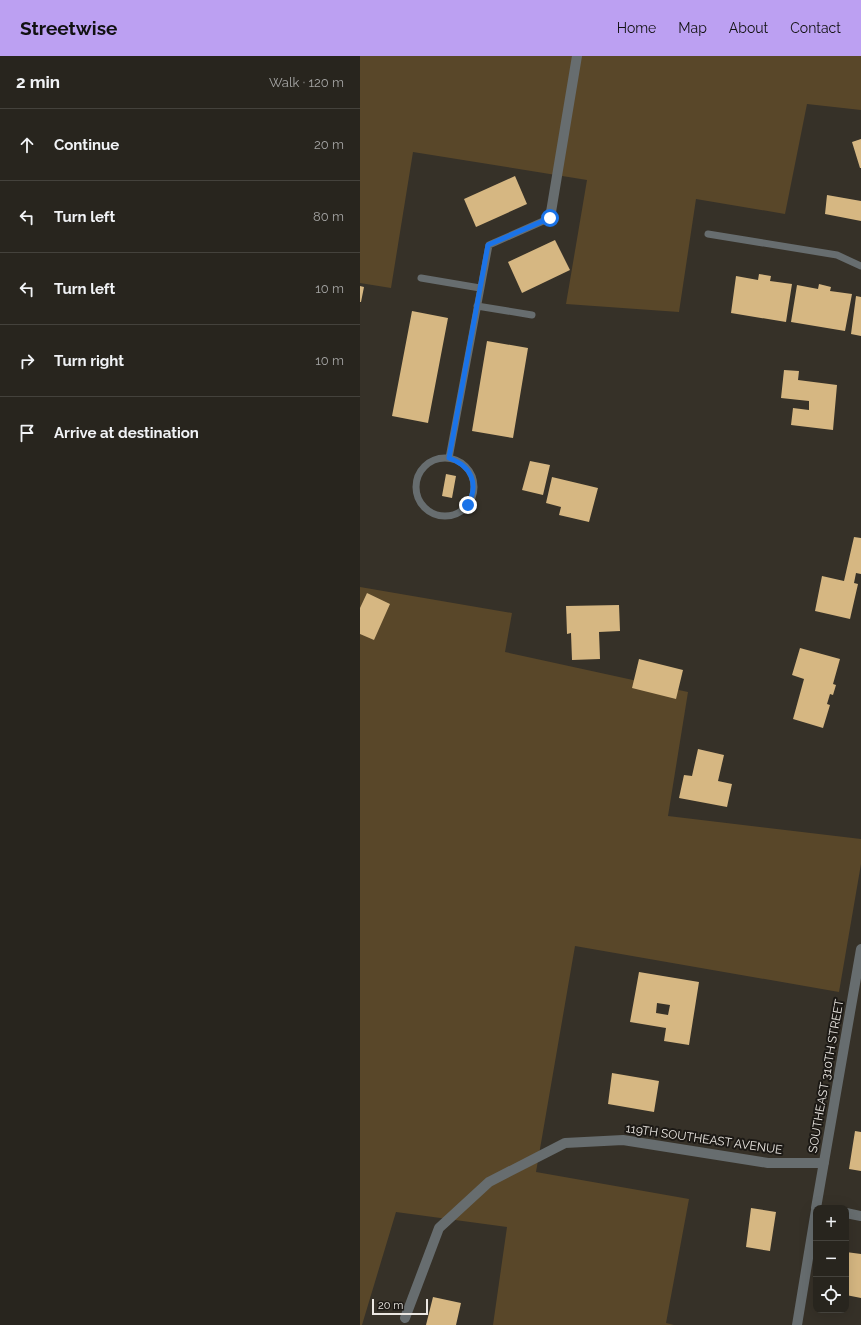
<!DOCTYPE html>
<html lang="en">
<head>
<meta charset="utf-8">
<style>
	body { margin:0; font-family:Raleway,sans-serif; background:#302d27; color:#f1f3f6 }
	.controls { position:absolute; right:12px; bottom:12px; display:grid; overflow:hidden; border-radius:8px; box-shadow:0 4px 16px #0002 }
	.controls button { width:36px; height:36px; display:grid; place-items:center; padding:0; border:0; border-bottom:1px solid #44423c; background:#28251e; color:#f1f3f6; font:20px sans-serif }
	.scale { position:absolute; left:12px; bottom:10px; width:56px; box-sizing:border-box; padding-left:4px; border:2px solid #ebe7e2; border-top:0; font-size:11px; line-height:14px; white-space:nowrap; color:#ebe7e2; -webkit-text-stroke:3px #1c1915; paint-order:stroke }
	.stop { position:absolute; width:12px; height:12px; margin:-9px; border:3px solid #1a73e8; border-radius:50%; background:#fff }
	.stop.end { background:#1a73e8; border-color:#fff; box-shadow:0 1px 4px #0008 }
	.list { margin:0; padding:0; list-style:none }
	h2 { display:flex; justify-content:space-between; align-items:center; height:52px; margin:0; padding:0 16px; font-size:17px }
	h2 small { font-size:13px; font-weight:400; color:#a5a5a4 }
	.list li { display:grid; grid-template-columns:26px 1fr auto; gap:12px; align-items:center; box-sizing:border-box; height:72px; padding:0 16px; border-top:1px solid #44423c }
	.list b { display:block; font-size:15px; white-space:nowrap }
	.list em { font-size:13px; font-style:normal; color:#a5a5a4 }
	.icon { flex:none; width:22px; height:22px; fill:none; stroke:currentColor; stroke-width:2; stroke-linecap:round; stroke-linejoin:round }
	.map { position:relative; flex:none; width:501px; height:1269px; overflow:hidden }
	header { display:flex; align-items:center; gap:24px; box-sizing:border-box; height:56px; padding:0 20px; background:#bca0f2; color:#111 }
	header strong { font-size:19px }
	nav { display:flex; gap:22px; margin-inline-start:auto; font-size:14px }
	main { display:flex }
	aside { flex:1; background:#28251e }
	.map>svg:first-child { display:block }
	.green { fill:#594729 }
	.building { fill:#d6b782; fill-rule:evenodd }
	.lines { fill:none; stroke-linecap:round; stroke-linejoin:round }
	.lane { stroke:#676d6f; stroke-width:7 }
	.street { stroke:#676d6f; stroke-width:10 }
	.route { stroke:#1a73e8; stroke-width:5 }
	.labels { text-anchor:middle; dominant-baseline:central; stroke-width:4; stroke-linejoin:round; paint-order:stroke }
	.street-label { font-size:12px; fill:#ebe7e2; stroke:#1c1915 }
</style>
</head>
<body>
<header>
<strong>Streetwise</strong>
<nav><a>Home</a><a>Map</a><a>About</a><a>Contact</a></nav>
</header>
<main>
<aside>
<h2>2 min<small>Walk · 120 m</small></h2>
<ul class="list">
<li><svg class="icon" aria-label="ahead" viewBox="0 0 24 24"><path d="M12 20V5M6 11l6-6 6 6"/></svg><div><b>Continue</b></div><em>20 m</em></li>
<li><svg class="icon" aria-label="left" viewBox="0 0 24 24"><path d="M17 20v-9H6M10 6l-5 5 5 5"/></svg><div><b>Turn left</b></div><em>80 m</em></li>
<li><svg class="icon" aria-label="left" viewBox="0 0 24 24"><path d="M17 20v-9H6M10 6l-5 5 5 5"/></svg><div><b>Turn left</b></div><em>10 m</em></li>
<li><svg class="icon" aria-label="right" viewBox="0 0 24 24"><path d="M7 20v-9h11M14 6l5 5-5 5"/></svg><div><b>Turn right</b></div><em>10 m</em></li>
<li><svg class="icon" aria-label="arrive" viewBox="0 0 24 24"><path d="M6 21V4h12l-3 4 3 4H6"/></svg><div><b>Arrive at destination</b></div></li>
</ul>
</aside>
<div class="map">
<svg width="501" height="1269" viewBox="0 0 501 1269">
	<rect width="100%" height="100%" fill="#363128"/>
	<path class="green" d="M0 0H501V54L447 48 425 158 336 143 319 256 206 248 227 124 53 96 31 232 0 227Z
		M0 531 152 557 145 596 328 636 308 760 501 783V808L479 936 215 890 176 1116 329 1143 306 1267 314 1269H133L147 1171 36 1156 2 1269H0Z"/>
	<path class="building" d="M501 83V112H500L492 86Z
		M155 120 167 148 116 171 104 143Z
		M467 139 501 145V165L465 158Z
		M195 184 210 214 162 237 148 206Z
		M399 218 411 220 410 225 432 228 426 266 371 257 376 220 398 224Z
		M459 228 471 231 470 235 492 238 485 275 431 266 437 229 458 233Z
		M0 230 4 231 1 246H0Z
		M496 240 501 241V280L491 278Z
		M52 255 88 262 68 367 32 360Z
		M127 285 168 292 153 382 112 375Z
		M424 314 439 315 438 324 477 329 473 374 431 369 433 352 449 354V345L421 342Z
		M170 405 190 409 183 439 162 434Z
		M86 418 96 420 92 442 82 440Z
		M192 421 238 432 229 466 199 459 201 451 186 447Z
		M494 481 501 482V518L496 517 494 527 498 528 490 563 455 555 462 520 484 525Z
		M7 537 30 548 14 584 0 578V552Z
		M259 549 260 575 239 576 240 603 212 604 211 577 207 578 206 550Z
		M440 592 480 603 473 628 476 629 473 639 470 638 467 648 470 649 463 672 433 663 444 623 432 619Z
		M279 603 323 614 316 643 272 632Z
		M338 693 364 699 358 725 372 728 367 751 319 742 324 719 332 720Z
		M279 916 339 926 329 989 304 985 306 972 270 966ZM297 947 310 949 308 959 296 957Z
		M252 1017 299 1025 294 1056 248 1048Z
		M495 1075 501 1076V1115L489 1113Z
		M391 1152 416 1156 410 1195 386 1191Z
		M486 1196 501 1198V1242L486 1239Z
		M73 1241 101 1247 96 1269H66Z"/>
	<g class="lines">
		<path class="lane" d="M348 178 477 199 501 210
			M61 222 120 232
			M117 250 172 259
			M89 402 129 189 190 162
			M56 431a29 29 0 1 1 58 0a29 29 0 1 1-58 0Z"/>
		<path class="street" d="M190 162 217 0
			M456 1152 501 893
			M486 1157 501 1160
			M45 1262 79 1172 129 1126 205 1087 263 1084 408 1107H464
			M437 1269 456 1154"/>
	</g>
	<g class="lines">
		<path class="route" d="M108 449C119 428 112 410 89 402L128 189 190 162"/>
	</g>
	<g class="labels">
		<g class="street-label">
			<text transform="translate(466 1020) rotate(-80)">SOUTHEAST 310TH STREET</text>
			<text transform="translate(344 1083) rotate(8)">119TH SOUTHEAST AVENUE</text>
		</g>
	</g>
</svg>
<div class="controls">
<button>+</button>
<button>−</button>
<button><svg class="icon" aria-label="locate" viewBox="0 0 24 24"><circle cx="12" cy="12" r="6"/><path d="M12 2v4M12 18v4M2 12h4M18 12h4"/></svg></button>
</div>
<div class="scale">20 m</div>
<div class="stop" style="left:190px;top:162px"></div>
<div class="stop end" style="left:108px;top:449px"></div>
</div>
</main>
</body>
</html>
